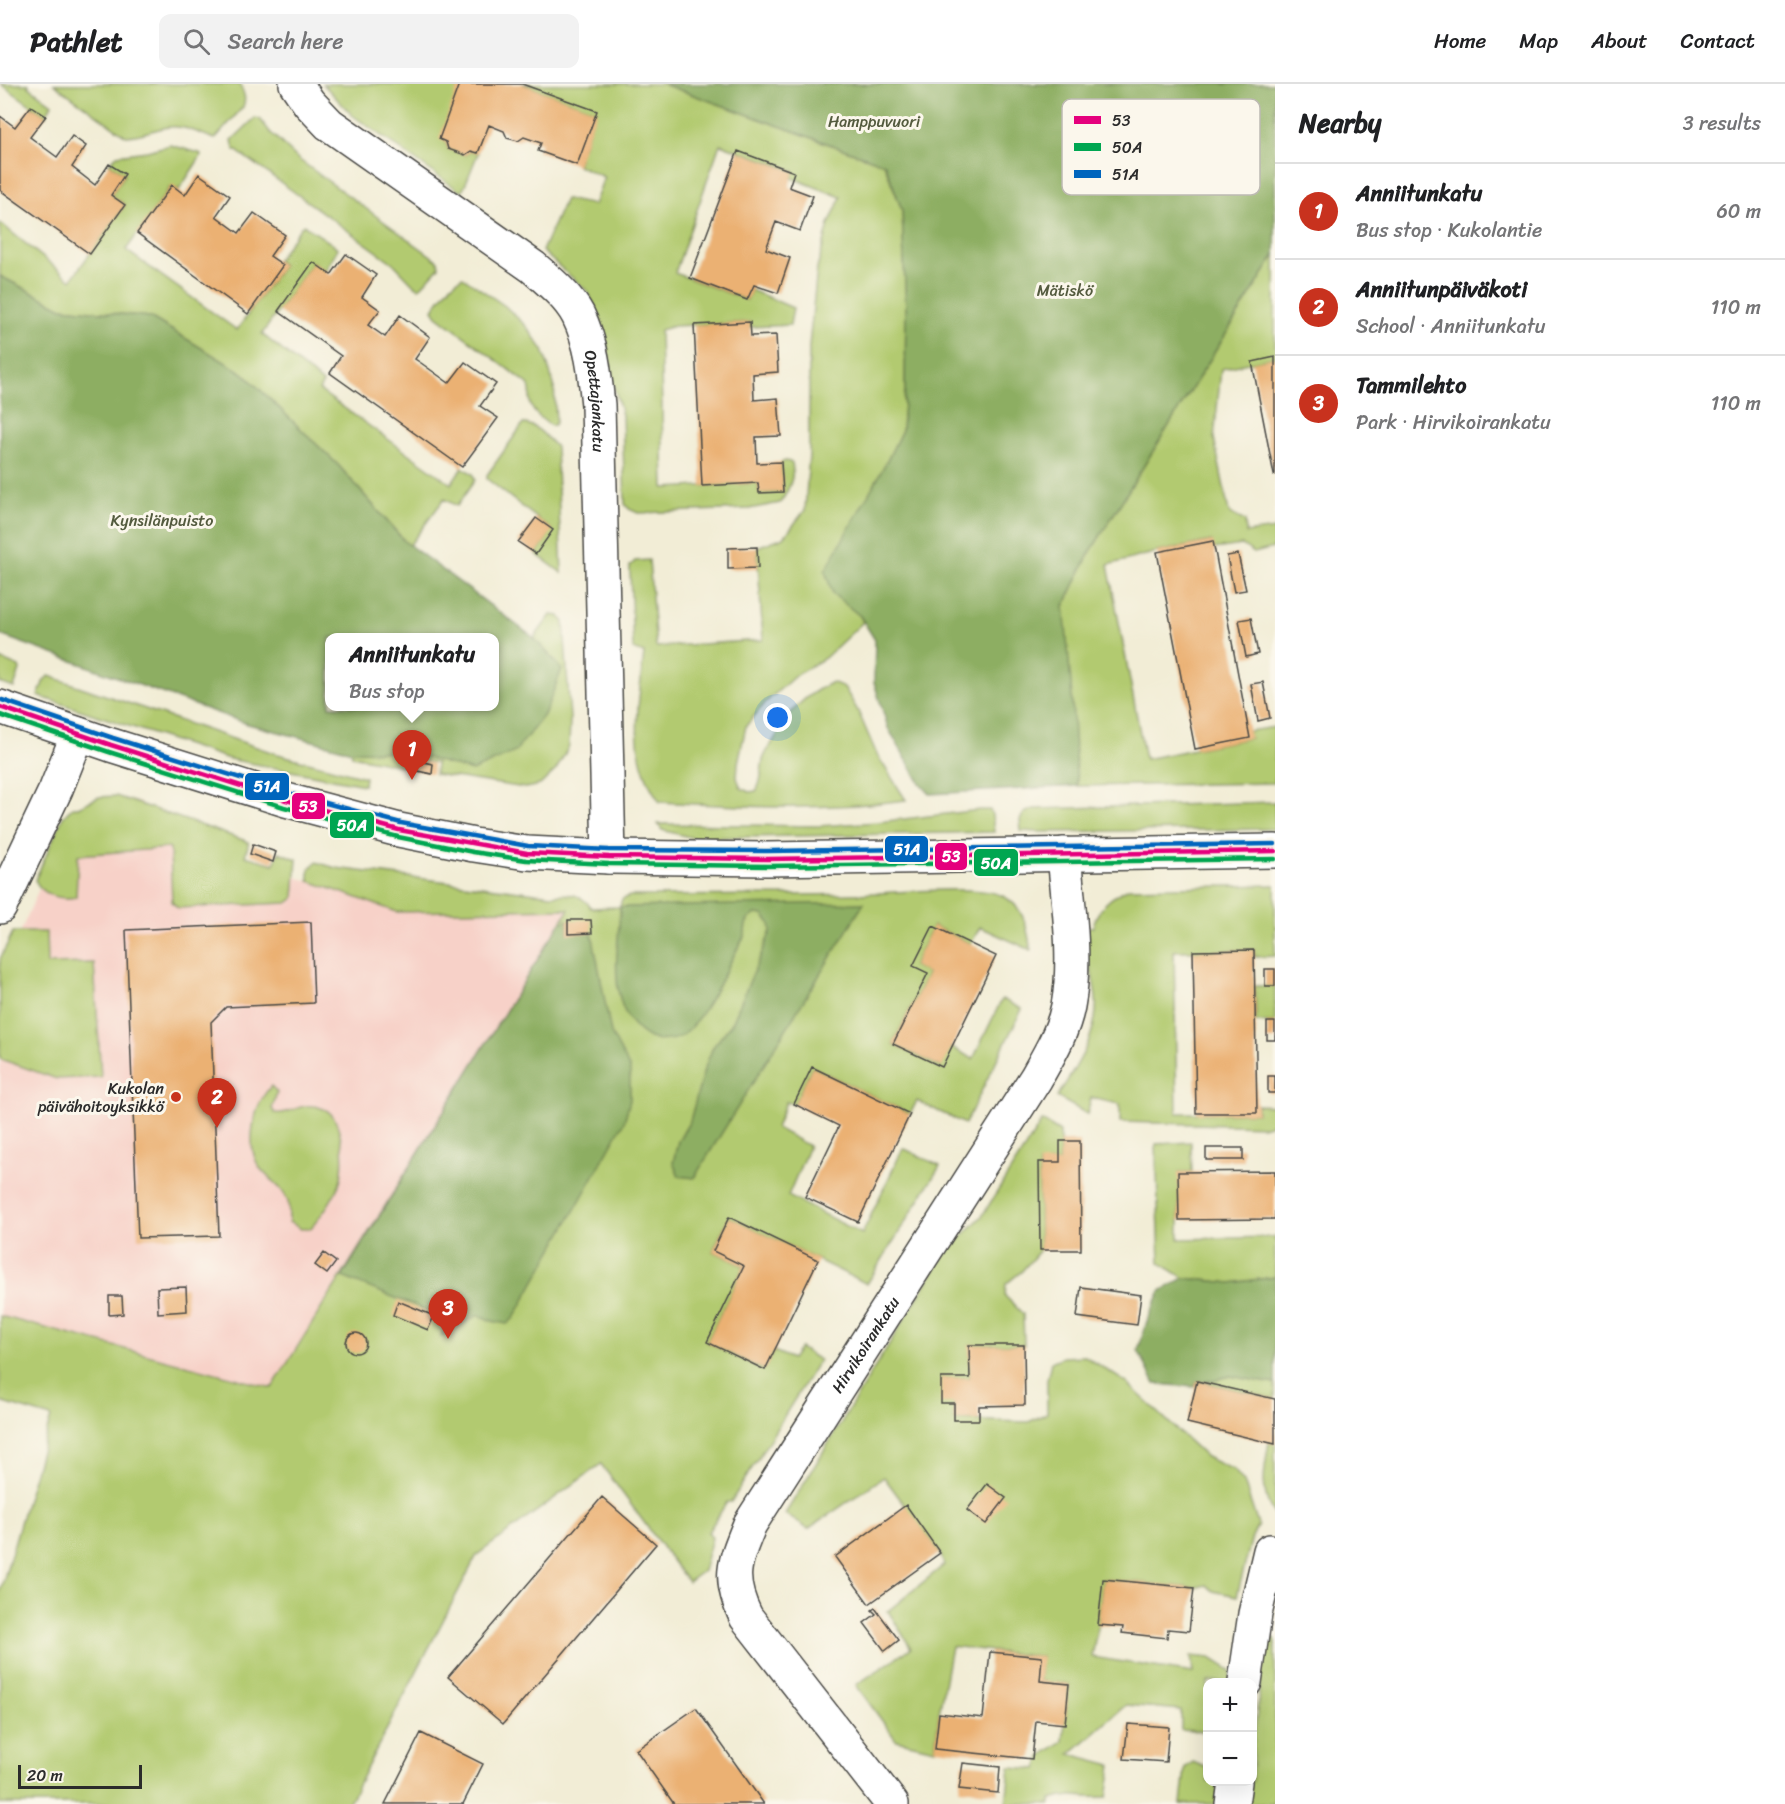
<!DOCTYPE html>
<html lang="en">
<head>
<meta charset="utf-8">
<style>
	body { margin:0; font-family:Sriracha,sans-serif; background:#f2f2f2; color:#202124 }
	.controls { position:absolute; right:18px; bottom:18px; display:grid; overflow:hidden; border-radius:12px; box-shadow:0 6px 24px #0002 }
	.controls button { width:54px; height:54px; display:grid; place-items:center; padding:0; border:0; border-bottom:2px solid #e0e0e0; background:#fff; color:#202124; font:30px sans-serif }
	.scale { position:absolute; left:18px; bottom:15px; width:124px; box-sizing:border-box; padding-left:6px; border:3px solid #2b2b2b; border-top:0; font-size:16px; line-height:21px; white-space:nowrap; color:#2b2b2b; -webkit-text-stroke:4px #fbf7ec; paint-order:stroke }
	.you { position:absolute; left:778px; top:634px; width:21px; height:21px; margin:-15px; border:4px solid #fff; border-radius:50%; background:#1a73e8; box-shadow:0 0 0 9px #1a73e833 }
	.badge { display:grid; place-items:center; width:39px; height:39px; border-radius:50%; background:#c8321e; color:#fff; font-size:20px; font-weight:700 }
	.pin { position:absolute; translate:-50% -50px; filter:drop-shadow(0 2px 3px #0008) }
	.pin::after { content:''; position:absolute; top:32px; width:21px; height:18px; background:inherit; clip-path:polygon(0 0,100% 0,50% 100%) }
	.popup { position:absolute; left:325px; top:549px; width:174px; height:78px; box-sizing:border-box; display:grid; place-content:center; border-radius:12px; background:#fff; filter:drop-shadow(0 2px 4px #0005); font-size:20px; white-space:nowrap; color:#757577 }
	.popup b { font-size:22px; color:#202124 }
	.popup::after { content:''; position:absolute; left:50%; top:100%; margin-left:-12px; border:12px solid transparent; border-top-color:#fff }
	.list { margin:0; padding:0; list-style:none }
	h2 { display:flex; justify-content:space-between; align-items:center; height:78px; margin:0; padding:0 24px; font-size:26px }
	h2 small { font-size:20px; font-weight:400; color:#757577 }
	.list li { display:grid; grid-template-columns:39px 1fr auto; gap:18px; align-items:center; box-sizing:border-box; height:96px; padding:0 24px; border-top:2px solid #e0e0e0 }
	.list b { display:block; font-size:22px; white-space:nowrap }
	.list p { margin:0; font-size:20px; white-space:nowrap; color:#757577 }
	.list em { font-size:20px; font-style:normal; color:#757577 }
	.icon { flex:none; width:33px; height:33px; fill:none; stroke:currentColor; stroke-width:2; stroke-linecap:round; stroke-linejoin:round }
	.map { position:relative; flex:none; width:1275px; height:1720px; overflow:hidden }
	header { display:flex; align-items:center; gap:36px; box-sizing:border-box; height:84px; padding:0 30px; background:#fff; border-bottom:2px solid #e0e0e0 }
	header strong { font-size:28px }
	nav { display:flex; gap:33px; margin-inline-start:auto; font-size:21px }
	.search { width:420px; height:54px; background:#f2f2f2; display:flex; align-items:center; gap:15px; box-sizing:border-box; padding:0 21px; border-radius:12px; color:#757577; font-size:22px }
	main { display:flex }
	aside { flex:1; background:#fff }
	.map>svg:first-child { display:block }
	.built { fill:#f7d1c8 }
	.green { fill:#b2ca6f; stroke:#6e7a4d; stroke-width:1.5 }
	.forest { fill:#8dae62; stroke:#5c6c46; stroke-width:1.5; fill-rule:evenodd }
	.building { fill:#ebb173 }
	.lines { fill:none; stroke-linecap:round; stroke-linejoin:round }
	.street-casing { stroke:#494845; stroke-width:36 }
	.secondary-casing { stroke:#494845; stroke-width:36 }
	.street { stroke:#fff; stroke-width:33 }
	.secondary { stroke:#fff; stroke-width:33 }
	.bus-1-casing { stroke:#fbf7ec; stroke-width:9 }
	.bus-2-casing { stroke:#fbf7ec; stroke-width:9 }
	.bus-3-casing { stroke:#fbf7ec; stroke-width:9 }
	.bus-1 { stroke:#e5007d; stroke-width:4.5 }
	.bus-2 { stroke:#00a651; stroke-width:4.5 }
	.bus-3 { stroke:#0065bd; stroke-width:4.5 }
	.poi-dot { fill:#c8321e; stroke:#fbf7ec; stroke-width:2 }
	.labels { text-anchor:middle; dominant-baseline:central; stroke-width:6; stroke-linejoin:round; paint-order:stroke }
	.park-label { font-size:16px; fill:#545b3f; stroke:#fbf7ec }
	.street-label { font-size:16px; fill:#2b2b2b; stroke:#fbf7ec }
	.poi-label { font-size:16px; fill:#2b2b2b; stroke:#fbf7ec; text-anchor:end }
	.key { fill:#fbf7ec; stroke:#bdbab2; stroke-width:1.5 }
	.key-label { font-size:16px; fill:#2b2b2b }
	.line-badge { stroke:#fbf7ec; stroke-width:2 }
	.badge-label { font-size:16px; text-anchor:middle; font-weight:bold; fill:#fff }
</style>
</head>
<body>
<header>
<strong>Pathlet</strong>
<div class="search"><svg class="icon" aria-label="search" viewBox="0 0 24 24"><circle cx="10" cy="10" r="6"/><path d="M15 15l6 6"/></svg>Search here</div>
<nav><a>Home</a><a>Map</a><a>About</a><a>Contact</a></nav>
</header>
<main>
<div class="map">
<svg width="1275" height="1720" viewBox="0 0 1275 1720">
	<rect width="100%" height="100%" fill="#fbf7ec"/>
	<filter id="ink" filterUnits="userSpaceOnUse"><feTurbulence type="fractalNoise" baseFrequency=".0167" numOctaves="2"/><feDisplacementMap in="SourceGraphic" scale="12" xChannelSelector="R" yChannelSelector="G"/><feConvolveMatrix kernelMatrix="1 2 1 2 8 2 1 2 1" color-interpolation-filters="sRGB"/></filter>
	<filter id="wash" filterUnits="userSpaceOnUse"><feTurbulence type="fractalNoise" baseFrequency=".008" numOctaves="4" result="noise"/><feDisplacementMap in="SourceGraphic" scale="24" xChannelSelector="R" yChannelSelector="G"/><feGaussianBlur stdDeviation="1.35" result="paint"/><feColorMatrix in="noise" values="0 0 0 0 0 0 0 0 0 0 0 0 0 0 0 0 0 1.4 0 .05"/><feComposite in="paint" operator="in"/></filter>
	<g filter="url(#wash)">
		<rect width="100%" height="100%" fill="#f2edd6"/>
		<path class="built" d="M116 712 140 719 182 753 397 828 569 824 272 1305 0 1232V895L71 731Z"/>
		<path class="green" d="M1 0H29L28 2 52 20 46 32Z
			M54 0H240C243 9 247 13 243 23L215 55C200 50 185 41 169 43 154 45 141 52 126 52Z
			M323 0H459L446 58 448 65 465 71 471 67 478 69 464 104 461 108 352 31Z
			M522 0H663L884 80 902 126 906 226 905 305 902 346 886 379 860 532 863 538 825 574 796 591 766 618 746 642 738 679 737 694 741 704 749 708 756 707C763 697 760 687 763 676 765 669 770 662 774 656 789 627 802 613 832 598L844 603 858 627 877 671 906 716C824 727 742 723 660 718 626 671 639 621 644 569L633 565 630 488V482L635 477 649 476 656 563 763 556 757 463 784 453 805 426 809 371V262L817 185 829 140 841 113 792 94 794 87 720 60 675 189 747 216 751 206 793 224 790 241 750 243V238L674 242 660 246 664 404 758 399 759 409 783 408 781 378 787 377 792 379C795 393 788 408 780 419L749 425 638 429 629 425 625 420 622 331 613 299 606 254 599 231 587 207 542 167 565 115 594 121 604 93 577 81 596 27Z
			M255 34 260 35 270 48 298 75 438 177 439 183 422 202 419 204 415 202 393 179 234 65 232 56Z
			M170 61 200 69 201 72 179 106 171 102 126 166 237 246 283 181 277 176 301 143 304 141 338 164 325 187 313 178 262 250 323 299 319 306 451 400 462 383 473 390 475 396 457 422 444 415 409 462 339 382 243 289 150 233 62 224 0 192V139L71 196 125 121 111 111 125 90 109 80 117 71 147 67Z
			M1275 171V273L1221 285 1214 354 1229 429 1245 437 1246 449 1275 445 1274 464 1254 469 1242 461 1214 465 1212 457 1157 468 1108 481 1145 675 1250 654 1248 647 1275 643V699L1077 702 1064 522 1089 470Z
			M463 193 505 222 526 242 543 266 554 301 556 338 553 342H551C542 335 529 327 530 315 530 308 532 307 528 300L437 232 433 226C440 214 450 199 463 193Z
			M523 340C537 340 547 354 556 363L562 489 536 470 552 446 487 395V391Z
			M551 531 559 532 564 538 570 635 569 662 556 686 540 701 525 704 435 690 436 679 405 673 402 682 352 672 351 667 407 668 433 675 562 585 534 554Z
			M0 575 19 583 20 586 14 604 0 599Z
			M49 592 274 669 365 693 364 701 229 675 38 612 44 596Z
			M116 712 249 758 245 772 274 780 279 768 297 775 294 814 287 819 178 824 172 818 170 764 78 771 76 813C60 816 43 812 35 796L63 733 73 723H78L99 713Z
			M1275 718V745L1040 748 1021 747 1020 736 1024 729 1034 725Z
			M980 726H990L992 731 994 748 693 754 662 746 658 740 818 742 878 738Z
			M316 778 336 784 552 811C568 809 582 809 591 824L620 823 622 815 630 812C704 811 779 812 853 810 886 810 977 799 1003 812 1025 823 1027 845 1031 866L980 843 971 860 933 842 913 882 928 889 893 960 941 983 951 963 973 975 1002 915 1022 925 965 1040 917 1017 910 1030 812 983 794 1020 786 1018 776 1044 809 1062 788 1112 862 1150 903 1064 940 1082 867 1200 729 1133 713 1167 744 1182 707 1258 764 1286 774 1267 792 1275 800 1264 819 1276 731 1418H727L708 1448 712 1454 703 1487 688 1498 601 1380 477 1471 348 1720H0V1508L51 1333 0 1318V1232L272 1304 569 825 397 828 309 797V785Z
			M1275 801V872L1255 873 1254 866 1174 867 1177 1029H1257V1021L1275 1022V1038L1266 1042 1120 1038V1020L1091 1014 1087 1030 1057 1013C1075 985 1099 950 1096 915 1094 891 1085 866 1080 842L1093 843C1097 823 1112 812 1129 804Z
			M13 848H46L47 880 94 879 101 993 57 995 0 975V875Z
			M1255 902H1275V938H1256Z
			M271 1002 277 1008 272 1025 275 1029C292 1032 299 1015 324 1025 344 1033 346 1084 339 1101 332 1117 322 1131 311 1144L301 1145 289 1138C288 1131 290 1121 287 1115 282 1102 268 1095 260 1084 244 1061 254 1021 271 1002Z
			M1042 1037 1060 1048V1078L1039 1079 1040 1166 1022 1187 1006 1200 1005 1212 1023 1230 1024 1261H970V1294H941L954 1319V1336L1029 1338 1047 1329V1296L1051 1278 1063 1273 1085 1272 1127 1299 1206 1373 1234 1386 1244 1398 1258 1441 1252 1453 1237 1512 1213 1507 1206 1501 1194 1504 1103 1495 1098 1540 1092 1573 1193 1589 1191 1572 1211 1574 1232 1587 1230 1598H1208L1207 1648 1181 1646V1626L1126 1621 1070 1670 1112 1681 1107 1713C1086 1715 1072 1708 1051 1716V1720H1006L1010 1683 1037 1685 1042 1671 1063 1657 1069 1600 1040 1597 1041 1573 951 1562 939 1629 935 1665 896 1656 856 1601 911 1564 888 1527 944 1481 940 1469 884 1393 808 1445 785 1430 943 1172 982 1132Z
			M1191 1058 1192 1088H1179V1155L1275 1153V1193L1231 1199 1184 1194 1160 1179 1156 1060Z
			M1231 1292 1275 1300V1315L1204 1298Z
			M1269 1358 1275 1360V1432C1259 1408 1264 1386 1269 1358Z
			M1275 1554V1713L1273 1720H1246L1249 1698H1252L1253 1663 1265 1555Z
			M1193 1678 1207 1684 1208 1698H1220L1218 1720H1181L1185 1684Z"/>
		<path class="forest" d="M663 0H1275V171L1089 470 1064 522 1071 599 1077 702 930 710 920 699 888 644 874 598 875 556 860 532 833 510 825 487 886 379 902 346 905 305 906 226 902 126 885 80Z
			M0 192 62 224 150 233 243 289 339 382 404 457 534 554 562 585 544 631 515 668 472 687 407 668 351 667 248 640 0 551ZM330 554H494V622H330Z
			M864 819 694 1094 679 1092 673 1079 678 1057 690 1037 704 986 713 963 732 939 771 847 770 839 763 831 756 830C746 836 745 840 745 851 730 876 704 937 681 952 674 957 658 958 650 954 603 929 619 866 620 823Z
			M568 836V849H592L611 949 630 985V1016L624 1038 514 1234 507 1240 492 1237 478 1231 441 1252 447 1237 428 1227 342 1193 560 839Z
			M1275 1193V1300L1231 1292 1204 1298 1197 1297 1195 1303 1155 1300 1138 1266 1148 1234 1161 1207 1184 1194 1231 1199Z"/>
		<g id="blocks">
			<path class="building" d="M459 0H522L597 27 577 81 538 67 541 59 524 53 518 57 507 54 504 47 489 41 478 69 471 67 465 71 448 65 446 58 439 55Z
				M31 22 46 32 30 53 42 62 57 73 72 52 86 62 72 83 95 101 109 80 125 90 111 111 125 121 90 170 0 106V32L15 43Z
				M738 67 794 88 789 103 813 112 800 147 776 138 766 165 790 174 778 209 754 201 747 216 690 194Z
				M199 90 230 112 216 132 239 149 254 129 285 151 270 172 283 181 248 230 137 149 172 101 185 111Z
				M346 170 376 191 362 213 380 226 368 241 385 253 400 231 430 253 415 275 421 279 449 299 465 278 496 300 480 322 498 334 462 383 330 289 341 272 278 227 313 178 331 191Z
				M750 238 751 252 776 251 778 288 753 290 754 316 778 314 781 352 756 353 757 379 781 378 783 408 759 409 758 399 702 402 694 241Z
				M1275 273V391H1274L1252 278Z
				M536 434 553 446 536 470 518 458Z
				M1213 457 1250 654 1195 665 1157 468Z
				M757 463 758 484 728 485V464Z
				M1238 470 1246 506 1234 508 1227 472Z
				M1251 534 1258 570 1246 573 1239 536Z
				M1263 598 1270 634 1258 637 1251 600Z
				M410 675 433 680 432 690 408 685Z
				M253 760 276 768 273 778 250 770Z
				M568 836H591L592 849 568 850Z
				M311 838 314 919 226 923 211 938 219 1152 138 1154 126 846Z
				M933 842 996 872 942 983 893 960 928 889 913 882Z
				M1254 866 1257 1029H1196L1193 867Z
				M1265 885H1275V902H1265Z
				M1267 938H1275V956H1267Z
				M812 983 910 1030 858 1138 805 1113 839 1042 794 1020Z
				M1268 992H1275V1009H1268Z
				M1060 1057H1080L1081 1166H1040L1039 1078H1060Z
				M1206 1064H1243V1076H1206Z
				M1275 1087V1135L1179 1136 1178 1088Z
				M729 1133 818 1176 765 1286 707 1258 744 1182 713 1167Z
				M324 1169 336 1178 327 1190 315 1181Z
				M186 1203 187 1227 158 1229 157 1204Z
				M1081 1203 1141 1211 1137 1241 1077 1233Z
				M109 1212H122L123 1230 109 1231Z
				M398 1217 434 1232 428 1246 393 1231Z
				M346 1259a10 10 0 1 1 20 0a10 10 0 1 1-20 0Z
				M969 1261H1024L1025 1321 979 1322V1336H954V1319H941V1294H970Z
				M1197 1297 1275 1315V1360L1187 1339Z
				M987 1400 1006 1414 986 1440 967 1426Z
				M602 1413 656 1460 503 1640 448 1593Z
				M906 1421 940 1469 869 1520 835 1473Z
				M1103 1495 1194 1504 1189 1547 1168 1545 1167 1554 1122 1549 1123 1543 1098 1541Z
				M875 1524 899 1556 885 1567 864 1539 876 1530 872 1526Z
				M990 1568 1042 1573 1040 1597 1069 1600 1065 1640 1036 1637 1032 1675 935 1665 939 1629 983 1634Z
				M696 1624 764 1720H674L636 1666Z
				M1128 1640 1169 1643 1166 1678 1124 1675Z
				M421 1649 483 1680 463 1720H385Z
				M963 1679 1000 1683 998 1709 959 1705Z"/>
		</g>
	</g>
	<g filter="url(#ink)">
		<use href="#blocks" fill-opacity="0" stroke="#494845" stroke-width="1.5"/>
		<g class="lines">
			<defs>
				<g id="street">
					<path id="s1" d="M296 0 309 19 329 40 533 183C549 197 568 212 578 231 592 259 595 291 598 321L609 773"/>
					<path d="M0 823 56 705 78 650"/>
					<path d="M1245 1598 1255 1530 1270 1467"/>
					<path id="s2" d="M892 1720 746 1533C727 1494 734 1479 750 1440L1036 994C1049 971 1063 948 1068 922 1077 874 1068 819 1064 770"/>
					<path d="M1232 1720 1235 1698"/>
				</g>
				<path id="secondary" d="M0 623 111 661 286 716 399 746 474 761 527 769 609 773 767 775 1275 767"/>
			</defs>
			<use href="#street" class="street-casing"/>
			<use href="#secondary" class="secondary-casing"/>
			<use href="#street" class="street"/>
			<use href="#secondary" class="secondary"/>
			<defs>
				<path id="bus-1" d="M0 623 111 661 286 716 399 746 527 769 609 773 767 775 1275 767"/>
				<path id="bus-2" d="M0 631 109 668 284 723 398 753 473 768 526 776 609 780 767 782 1275 775"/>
				<path id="bus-3" d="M2 616 113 654 288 709 401 739 528 762 609 766 767 767 1275 760"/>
			</defs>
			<use href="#bus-1" class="bus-1-casing"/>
			<use href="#bus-2" class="bus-2-casing"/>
			<use href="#bus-3" class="bus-3-casing"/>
			<use href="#bus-1" class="bus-1"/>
			<use href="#bus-2" class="bus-2"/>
			<use href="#bus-3" class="bus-3"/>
		</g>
	</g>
	<circle class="poi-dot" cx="176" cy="1013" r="6"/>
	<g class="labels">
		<g class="park-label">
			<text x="874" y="37">Hamppuvuori</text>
			<text x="1065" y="206">Mätiskö</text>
			<text x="162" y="436">Kynsilänpuisto</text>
		</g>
		<g class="street-label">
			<text stroke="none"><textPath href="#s1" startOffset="456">Opettajankatu</textPath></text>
			<text stroke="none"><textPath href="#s2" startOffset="548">Hirvikoirankatu</textPath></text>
		</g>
		<g class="poi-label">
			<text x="164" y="1004">Kukolan<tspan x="164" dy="18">päivähoitoyksikkö</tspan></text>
		</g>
	</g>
	<rect x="1062" y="15" width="198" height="96" rx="9" class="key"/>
	<rect x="1074" y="32" width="27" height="8" fill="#e5007d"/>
	<rect x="1074" y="59" width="27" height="8" fill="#00a651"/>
	<rect x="1074" y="86" width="27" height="8" fill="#0065bd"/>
	<g class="key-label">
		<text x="1112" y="42">53</text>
		<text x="1112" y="69">50A</text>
		<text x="1112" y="96">51A</text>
	</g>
	<g class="line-badge">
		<rect x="244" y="688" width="46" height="29" rx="6" fill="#0065bd"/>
		<rect x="291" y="708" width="35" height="28" rx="6" fill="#e5007d"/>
		<rect x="329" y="727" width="46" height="28" rx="6" fill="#00a651"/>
		<rect x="884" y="751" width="45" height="28" rx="6" fill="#0065bd"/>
		<rect x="934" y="758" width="34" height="29" rx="6" fill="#e5007d"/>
		<rect x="973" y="764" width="46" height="29" rx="6" fill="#00a651"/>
	</g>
	<g class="badge-label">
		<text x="267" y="708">51A</text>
		<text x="308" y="728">53</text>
		<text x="352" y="747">50A</text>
		<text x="907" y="771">51A</text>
		<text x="951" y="778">53</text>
		<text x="996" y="785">50A</text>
	</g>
</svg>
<div class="controls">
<button>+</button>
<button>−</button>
</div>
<div class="scale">20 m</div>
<div class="you"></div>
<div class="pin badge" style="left:412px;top:696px">1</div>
<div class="popup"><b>Anniitunkatu</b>Bus stop</div>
<div class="pin badge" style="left:217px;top:1044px">2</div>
<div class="pin badge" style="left:448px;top:1255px">3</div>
</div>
<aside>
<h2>Nearby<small>3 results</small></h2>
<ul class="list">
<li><span class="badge">1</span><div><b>Anniitunkatu</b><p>Bus stop · Kukolantie</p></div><em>60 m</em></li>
<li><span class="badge">2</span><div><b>Anniitunpäiväkoti</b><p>School · Anniitunkatu</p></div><em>110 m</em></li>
<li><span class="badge">3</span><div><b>Tammilehto</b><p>Park · Hirvikoirankatu</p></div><em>110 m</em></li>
</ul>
</aside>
</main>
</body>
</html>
